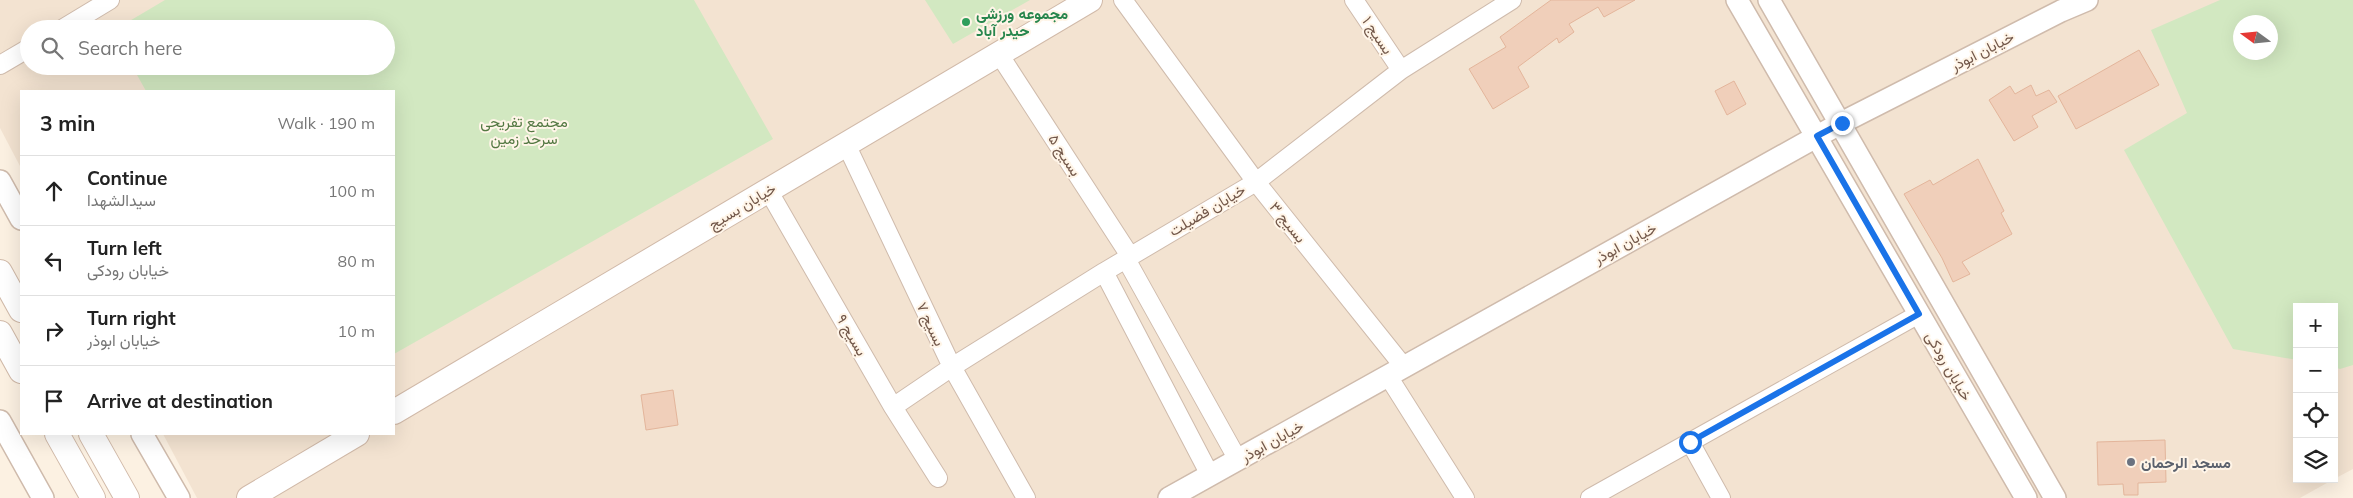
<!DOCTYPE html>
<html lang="en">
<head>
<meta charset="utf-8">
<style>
	body { margin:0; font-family:Mulish,Vazirmatn,sans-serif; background:#f2f2f2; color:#222 }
	.controls { position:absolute; right:15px; bottom:15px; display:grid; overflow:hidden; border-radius:0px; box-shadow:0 5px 20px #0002 }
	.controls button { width:45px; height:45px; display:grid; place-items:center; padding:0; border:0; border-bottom:1px solid #e0e0e0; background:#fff; color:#222; font:25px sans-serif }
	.compass { position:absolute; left:2233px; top:15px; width:45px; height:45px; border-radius:50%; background:#fff; box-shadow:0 5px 20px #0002; rotate:285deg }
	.stop { position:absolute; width:15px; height:15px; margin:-11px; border:4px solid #1a73e8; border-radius:50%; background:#fff }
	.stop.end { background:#1a73e8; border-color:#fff; box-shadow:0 1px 5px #0008 }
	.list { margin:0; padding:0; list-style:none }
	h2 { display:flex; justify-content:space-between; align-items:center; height:65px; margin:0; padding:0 20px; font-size:21px }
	h2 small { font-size:16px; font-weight:400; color:#767676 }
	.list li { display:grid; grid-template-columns:32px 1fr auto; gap:15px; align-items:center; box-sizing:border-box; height:70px; padding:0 20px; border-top:1px solid #e0e0e0 }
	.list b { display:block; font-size:19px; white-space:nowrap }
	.list p { margin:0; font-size:16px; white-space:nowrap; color:#767676 }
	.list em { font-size:16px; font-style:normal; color:#767676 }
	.icon { flex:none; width:28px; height:28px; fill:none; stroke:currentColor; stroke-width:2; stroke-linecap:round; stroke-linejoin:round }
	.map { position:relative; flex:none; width:2353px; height:498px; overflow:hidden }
	.search { position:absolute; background:#fff; box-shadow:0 5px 20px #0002; left:20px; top:20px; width:375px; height:55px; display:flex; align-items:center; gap:12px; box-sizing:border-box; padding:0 18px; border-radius:28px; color:#767676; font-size:19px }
	.panel { position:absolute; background:#fff; box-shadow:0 5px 20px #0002; left:20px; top:90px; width:375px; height:345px; border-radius:0px }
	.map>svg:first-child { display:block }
	.residential { fill:#f3e3d1; fill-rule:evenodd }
	.green { fill:#d2e8c1; fill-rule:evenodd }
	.building { fill:#f0cfba; stroke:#e3b59b }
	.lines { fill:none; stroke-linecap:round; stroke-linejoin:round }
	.minor-casing { stroke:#cfbbac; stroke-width:20 }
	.tertiary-casing { stroke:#cfbbac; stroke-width:24 }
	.secondary-casing { stroke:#d1baa9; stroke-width:26 }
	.minor { stroke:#fff; stroke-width:18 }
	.tertiary { stroke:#fff; stroke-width:21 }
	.secondary { stroke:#fff; stroke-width:24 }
	.route { stroke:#1a73e8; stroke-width:6 }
	.leisure-dot { fill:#2e9e5b; stroke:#fff5e8; stroke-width:2 }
	.worship-dot { fill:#6b7280; stroke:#fff5e8; stroke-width:2 }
	.labels { text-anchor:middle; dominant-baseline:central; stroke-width:4; stroke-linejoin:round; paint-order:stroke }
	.leisure-label { font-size:15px; font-weight:bold; fill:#27864d; stroke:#fff5e8; text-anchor:start }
	.street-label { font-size:15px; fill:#725749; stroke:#fff5e8 }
	.park-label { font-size:15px; fill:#537842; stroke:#fff5e8 }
	.worship-label { font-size:15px; font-weight:bold; fill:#5b616d; stroke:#fff5e8; text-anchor:start }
</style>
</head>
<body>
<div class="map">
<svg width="2353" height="498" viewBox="0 0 2353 498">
	<rect width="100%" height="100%" fill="#fcf1e2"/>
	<path class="residential" d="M0 0H2353V469L2334 479V307H2297V479H2334L2300 498H197L163 434H394V91H21V168L0 128ZM2240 22H2270V52H2240ZM29 29H386V66H29Z"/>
	<path class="green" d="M165 0H694L773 139 394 354V91H146L132 66H386V29H116Z
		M925 0H1030L953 44Z
		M2220 0H2353V365L2340 369 2334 367V307H2297V360L2233 349 2124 150 2187 113 2151 30ZM2270 22V52H2240V22Z"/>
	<path class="building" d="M1551 0H1635L1604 17 1598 7 1569 24 1574 32 1559 43 1557 38 1518 67 1529 87 1493 109 1469 69 1506 47 1500 37Z
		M2139 50 2159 85 2076 129 2058 96Z
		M1734 81 1746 104 1727 115 1715 91Z
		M2031 85 2036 96 2049 90 2057 102 2032 116 2038 127 2014 141 1989 100 2010 86 2015 94Z
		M1978 159 2004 211 2001 213 2012 234 1962 262 1970 274 1953 282 1942 258 1904 194 1930 180 1933 185Z
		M673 390 678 425 646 430 641 395Z
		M2165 440 2166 482 2138 483V495H2124L2123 484 2098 485 2097 442Z"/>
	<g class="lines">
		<defs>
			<path id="minor" d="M1123 0 1256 182 1404 367
				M1354 0 1401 70
				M62 29 110 0
				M999 54 1130 256
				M0 65 29 48
				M846 144 952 367 1026 498
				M768 190 893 407 938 478
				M1126 259 1238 460
				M1104 272 1210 475
				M1388 376 1465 498
				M893 407 952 367 1104 272 1256 182 1401 70 1512 0
				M1690 442 1721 498
				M1590 498 1919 314"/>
			<path id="tertiary" d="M1737 0 2026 498
				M1769 0 2055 498
				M0 181 21 219
				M0 421 43 498
				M142 434 179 498
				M1169 498 1841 123 2061 11 2087 0"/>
			<path id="secondary" d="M0 272 21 310
				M0 333 21 371
				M394 412 1090 0
				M57 434 93 498
				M91 434 127 498
				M249 498 357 434"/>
		</defs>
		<use href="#minor" class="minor-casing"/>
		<use href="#tertiary" class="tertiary-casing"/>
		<use href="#secondary" class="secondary-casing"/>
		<use href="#minor" class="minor"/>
		<use href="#tertiary" class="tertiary"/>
		<use href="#secondary" class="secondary"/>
	</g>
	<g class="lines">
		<path class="route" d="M1690 442 1919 314 1817 136 1842 123"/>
	</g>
	<circle class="leisure-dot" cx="966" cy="22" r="5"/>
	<circle class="worship-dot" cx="2131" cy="462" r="5"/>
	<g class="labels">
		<g class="leisure-label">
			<text x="976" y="13">مجموعه ورزشی<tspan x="976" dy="17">حیدر آباد</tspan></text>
		</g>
		<g class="street-label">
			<text transform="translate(1378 35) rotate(56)">بسیج ۱</text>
			<text transform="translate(1982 51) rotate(-27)">خیابان ابوذر</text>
			<text transform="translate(1065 155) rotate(57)">بسیج ۵</text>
			<text transform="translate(742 206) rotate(-31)">خیابان بسیج</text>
			<text transform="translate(1207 210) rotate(-31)">خیابان فضیلت</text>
			<text transform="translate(1288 222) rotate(51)">بسیج ۳</text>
			<text transform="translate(1625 243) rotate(-29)">خیابان ابوذر</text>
			<text transform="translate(931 324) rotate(65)">بسیج ۷</text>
			<text transform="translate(852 335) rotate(60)">بسیج ۹</text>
			<text transform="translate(1949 366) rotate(60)">خیابان رودکی</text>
			<text transform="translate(1272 441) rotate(-29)">خیابان ابوذر</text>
		</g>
		<g class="park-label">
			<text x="524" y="121">مجتمع تفریحی<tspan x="524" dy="17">سرحد زمین</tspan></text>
		</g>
		<g class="worship-label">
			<text x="2141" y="462">مسجد الرحمان</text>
		</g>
	</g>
</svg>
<div class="controls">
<button>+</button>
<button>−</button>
<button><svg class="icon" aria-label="locate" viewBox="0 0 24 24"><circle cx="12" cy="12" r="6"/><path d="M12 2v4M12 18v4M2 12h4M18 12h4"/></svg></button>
<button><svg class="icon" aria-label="layers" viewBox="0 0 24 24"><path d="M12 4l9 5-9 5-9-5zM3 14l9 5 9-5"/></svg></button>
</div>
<svg class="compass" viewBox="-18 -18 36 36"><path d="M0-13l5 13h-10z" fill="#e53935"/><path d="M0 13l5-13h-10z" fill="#767676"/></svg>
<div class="stop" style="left:1690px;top:442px"></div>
<div class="stop end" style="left:1842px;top:123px"></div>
<div class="search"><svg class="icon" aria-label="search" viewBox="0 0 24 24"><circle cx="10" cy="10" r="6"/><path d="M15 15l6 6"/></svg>Search here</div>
<section class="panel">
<h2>3 min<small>Walk · 190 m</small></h2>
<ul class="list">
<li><svg class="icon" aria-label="ahead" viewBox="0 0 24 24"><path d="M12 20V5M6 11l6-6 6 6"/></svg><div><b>Continue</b><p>سیدالشهدا</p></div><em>100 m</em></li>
<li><svg class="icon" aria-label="left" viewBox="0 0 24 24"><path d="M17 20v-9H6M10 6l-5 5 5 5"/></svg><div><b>Turn left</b><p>خیابان رودکی</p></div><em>80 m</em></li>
<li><svg class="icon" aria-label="right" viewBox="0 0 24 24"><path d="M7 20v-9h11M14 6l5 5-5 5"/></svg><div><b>Turn right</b><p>خیابان ابوذر</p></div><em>10 m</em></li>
<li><svg class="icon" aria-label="arrive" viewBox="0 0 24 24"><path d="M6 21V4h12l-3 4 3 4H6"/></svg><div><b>Arrive at destination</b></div></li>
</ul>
</section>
</div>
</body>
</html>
